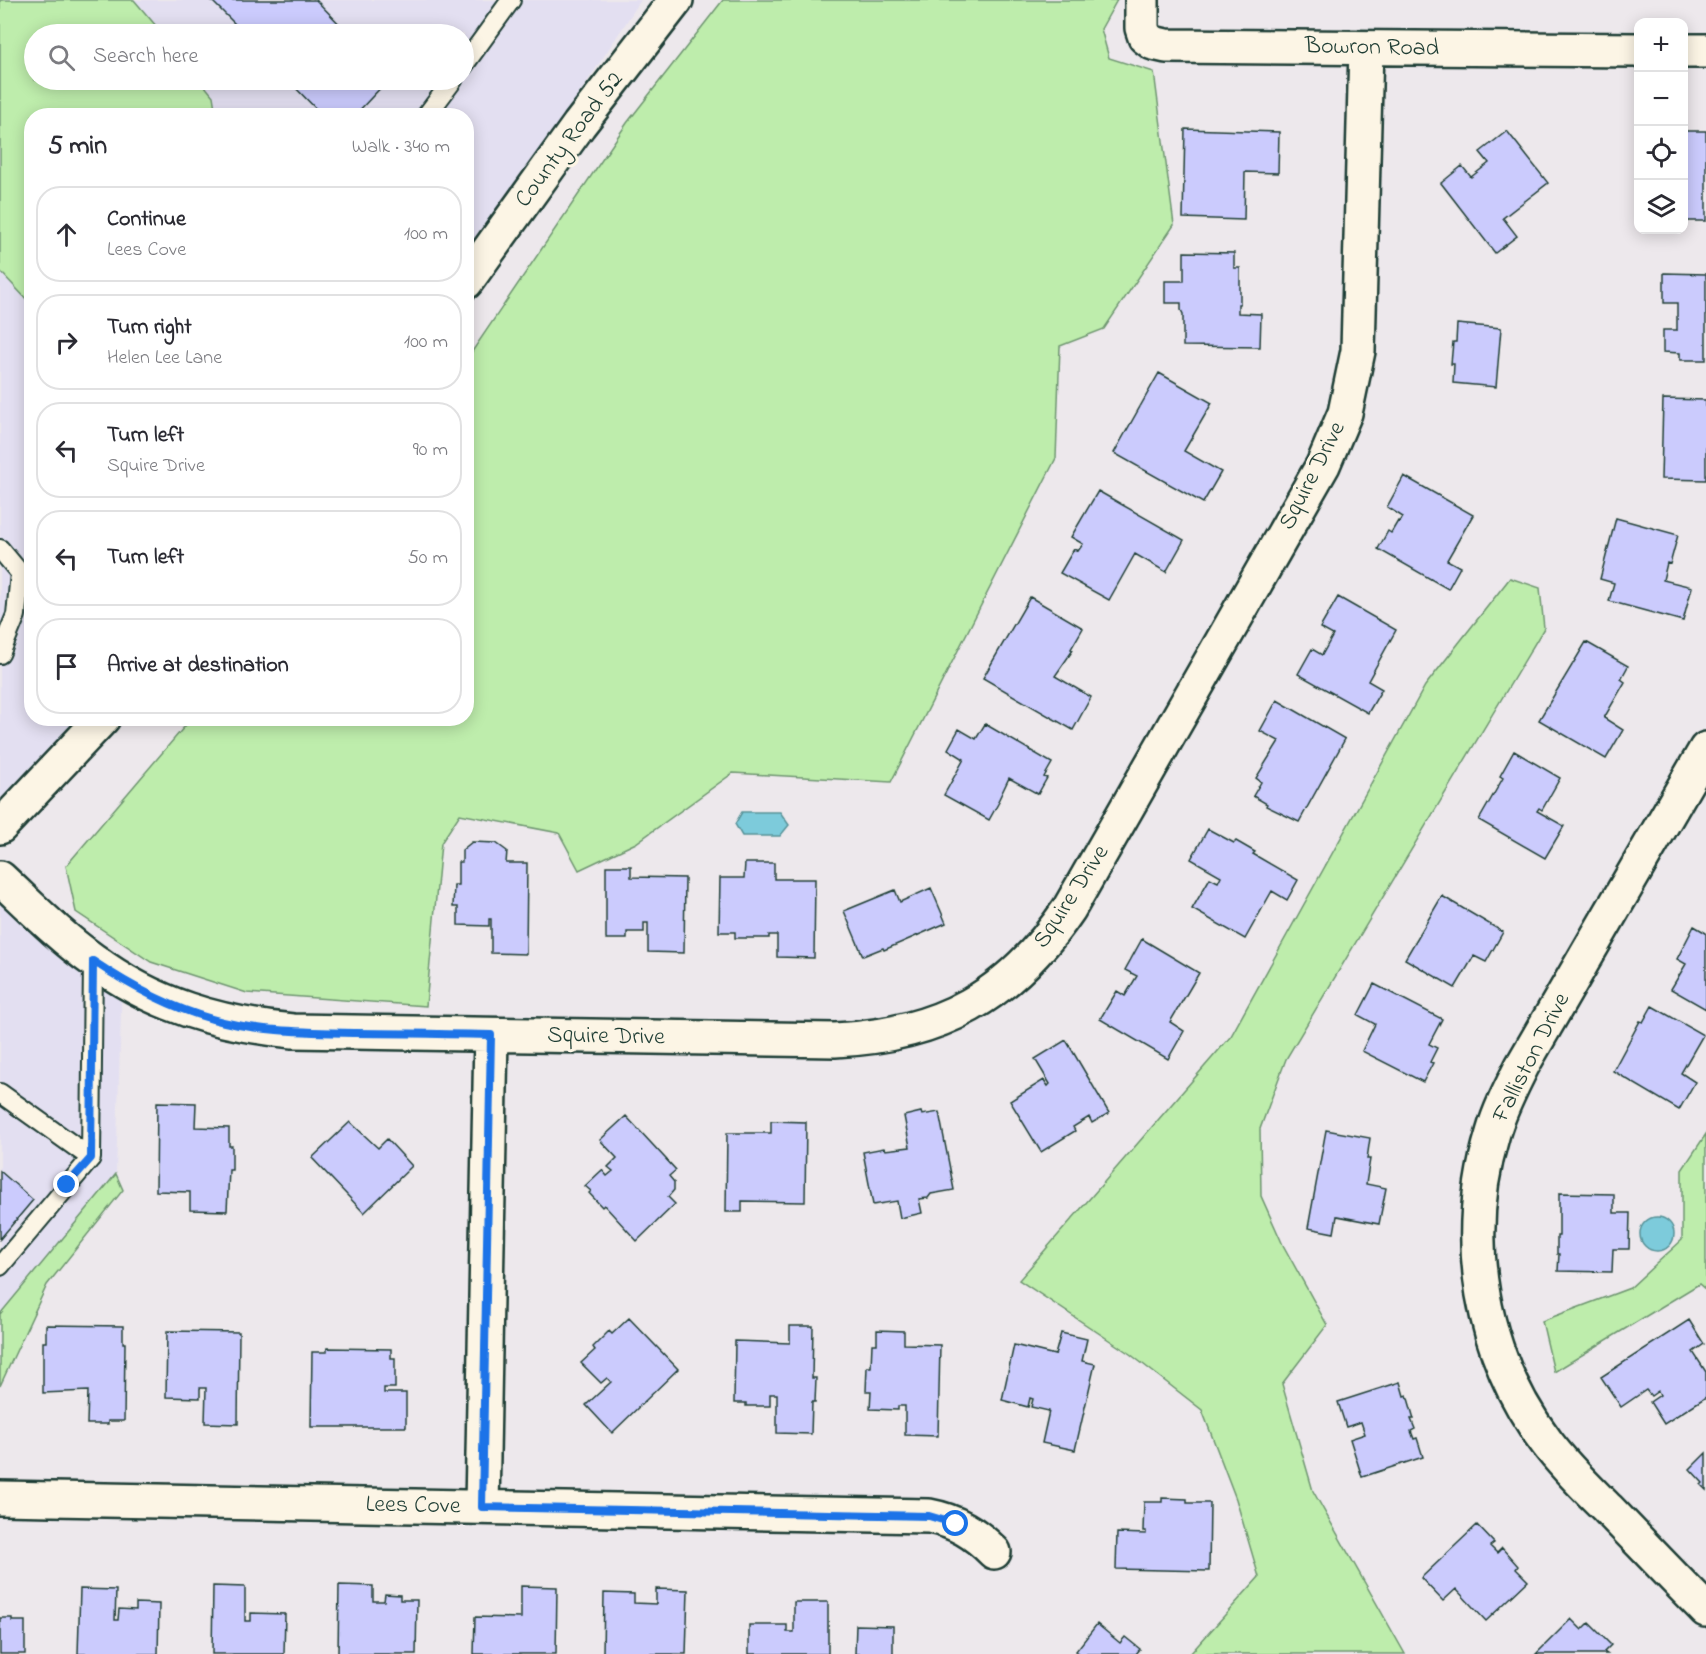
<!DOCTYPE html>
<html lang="en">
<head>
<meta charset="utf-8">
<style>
	body { margin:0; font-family:"Indie Flower",sans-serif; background:#f2f2f3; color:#2b2b33 }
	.controls { position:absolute; right:18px; top:18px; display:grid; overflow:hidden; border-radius:12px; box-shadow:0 3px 15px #0003 }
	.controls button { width:54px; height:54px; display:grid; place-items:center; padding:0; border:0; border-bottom:2px solid #e1e1e2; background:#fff; color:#2b2b33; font:30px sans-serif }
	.stop { position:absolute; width:18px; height:18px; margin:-14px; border:4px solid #1a73e8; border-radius:50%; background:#fff }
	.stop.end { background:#1a73e8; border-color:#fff; box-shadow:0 2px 6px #0008 }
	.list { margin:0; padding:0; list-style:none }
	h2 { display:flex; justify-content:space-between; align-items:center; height:78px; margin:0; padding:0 24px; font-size:26px }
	h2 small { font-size:20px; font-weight:400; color:#7c7c81 }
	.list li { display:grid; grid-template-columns:39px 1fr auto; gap:18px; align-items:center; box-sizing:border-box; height:96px; margin:0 12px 12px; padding:0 12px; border:2px solid #e1e1e2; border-radius:24px }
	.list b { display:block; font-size:22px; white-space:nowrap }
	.list p { margin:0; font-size:20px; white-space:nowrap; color:#7c7c81 }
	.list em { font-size:20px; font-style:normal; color:#7c7c81 }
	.icon { flex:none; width:33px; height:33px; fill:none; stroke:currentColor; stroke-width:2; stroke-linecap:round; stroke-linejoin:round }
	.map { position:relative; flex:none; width:1706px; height:1654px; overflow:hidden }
	.search { position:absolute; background:#fff; box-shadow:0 3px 15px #0003; left:24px; top:24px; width:450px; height:66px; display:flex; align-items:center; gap:15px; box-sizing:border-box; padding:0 21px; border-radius:33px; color:#7c7c81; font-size:22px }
	.panel { position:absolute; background:#fff; box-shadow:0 3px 15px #0003; left:24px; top:108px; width:450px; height:618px; border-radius:24px }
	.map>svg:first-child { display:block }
	.built { fill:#e3dff1; fill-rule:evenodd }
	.green { fill:#beedac; stroke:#6e9570; stroke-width:1.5 }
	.water { fill:#7dcbdb; stroke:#579298; stroke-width:1.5 }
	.building { fill:#cbcbfd; stroke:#1f3d34; stroke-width:1.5 }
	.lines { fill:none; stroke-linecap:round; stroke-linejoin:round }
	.service-casing { stroke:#1f3d34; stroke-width:22 }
	.minor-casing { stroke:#1f3d34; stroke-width:38 }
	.secondary-casing { stroke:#1f3d34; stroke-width:38 }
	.service { stroke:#fcf5e5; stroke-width:18 }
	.minor { stroke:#fcf5e5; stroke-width:33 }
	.secondary { stroke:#fcf5e5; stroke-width:33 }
	.route { stroke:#1a73e8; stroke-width:8 }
	.labels { text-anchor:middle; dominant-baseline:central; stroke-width:6; stroke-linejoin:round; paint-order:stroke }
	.street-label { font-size:24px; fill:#1f3d34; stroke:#fcf5e5 }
</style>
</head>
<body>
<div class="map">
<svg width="1706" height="1654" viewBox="0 0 1706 1654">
	<rect width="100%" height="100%" fill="#ede8ec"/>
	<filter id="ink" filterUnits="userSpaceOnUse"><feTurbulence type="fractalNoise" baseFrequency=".0167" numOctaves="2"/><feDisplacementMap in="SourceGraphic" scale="12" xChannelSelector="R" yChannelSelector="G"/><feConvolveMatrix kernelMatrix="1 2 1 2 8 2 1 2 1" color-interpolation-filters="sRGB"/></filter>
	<g filter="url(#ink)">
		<path class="built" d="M0 0H641L467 264 466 116H32V718L101 719 0 828ZM34 34H464V80H34Z
			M0 876 122 980 116 1174 0 1314Z"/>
		<path class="green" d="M0 0H134L163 34H34V80H200L213 96 216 115 32 116 31 304 0 271Z
			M723 0H1117L1101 29 1109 58 1154 72 1174 225 1104 329 1060 346 1056 458 891 782 733 773 636 843 579 870 559 833 460 814 441 843 426 1006 247 993 151 962 76 912 66 866 191 719 466 718 467 359 627 123Z
			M1510 578 1540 588 1544 628 1286 1059 1260 1129 1261 1196 1283 1245 1327 1325 1282 1384 1313 1491 1405 1654H1190L1259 1577 1236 1499 1202 1410 1130 1354 1019 1280 1231 1036 1425 686Z
			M1706 1134V1290L1699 1284 1554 1372 1542 1321 1630 1288 1682 1240V1170Z
			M116 1174 123 1190 47 1285 0 1386V1314Z"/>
		<path class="water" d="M742 812H780L789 825 780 836H742L735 824Z
			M1640 1234a17 17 0 1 1 34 0a17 17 0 1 1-34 0Z"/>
		<path class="building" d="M211 0H316L349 34H245Z
			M288 80H388L354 116H323Z
			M1185 129 1279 132 1278 173 1245 172 1244 220 1183 218Z
			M1507 131 1548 183 1503 218 1517 236 1495 253 1441 183 1462 166 1471 177 1489 163 1480 152Z
			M1684 131H1706V221H1684Z
			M1184 252 1234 253V268H1240V304H1238V313L1261 314 1260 347 1183 346V314L1181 310V303H1165V281H1184Z
			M1664 273 1706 274V360H1680V353L1663 352V330H1677V303H1664Z
			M1457 324 1501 328 1496 387 1453 383 1454 364H1451L1453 342H1456Z
			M1159 373 1212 403 1184 451 1221 472 1203 503 1114 453Z
			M1663 399 1706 400V480L1661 479Z
			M1404 476 1473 515 1447 560 1460 567 1448 589 1378 549 1388 531 1391 533 1398 521 1400 522 1403 517 1387 507Z
			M1098 491 1184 540 1166 572 1135 554 1109 600 1060 573 1074 549 1078 551 1083 544 1071 537Z
			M1616 518 1678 535 1670 564 1667 563 1663 580 1692 587 1683 621 1609 601 1614 583 1600 579Z
			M1030 597 1083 628 1071 649 1073 650 1055 676 1091 697 1073 730 983 678Z
			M1338 597 1396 630 1368 681 1382 689 1368 713 1298 674 1312 649 1322 655 1333 635 1320 628Z
			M1586 642 1628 666 1621 679 1625 682 1604 718 1623 730 1606 759 1539 720Z
			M1277 700 1345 739 1299 822 1266 806 1267 804 1253 796 1261 782 1256 778 1279 741 1260 731Z
			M985 724 1052 763 1044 777 1047 778 1038 794 1009 778 998 801 999 802 989 820 944 795 964 759 948 749 959 729 976 739Z
			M1514 751 1560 778 1542 810 1539 808 1537 811 1564 826 1545 858 1479 820 1503 778 1500 776Z
			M1208 829 1234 843 1236 841 1255 852 1253 854 1298 880 1287 900 1272 891 1245 939 1192 909 1210 878 1218 882 1221 876 1191 859Z
			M472 842 496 843 507 851 506 863H527L526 954 491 953V919H489V926L458 925V907H453L454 885H458V862H462V850Z
			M745 863H774V879H815L814 958 777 957V935H769V938H735V932H719L720 878H744Z
			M606 866H631V877L685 878 684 953 648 952V923H644V932H627V939H606Z
			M931 888 946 923 884 950 883 948 863 956 844 911 895 890 900 902Z
			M1442 896 1503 932 1486 962 1474 956 1455 988 1405 959Z
			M1694 926 1706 933V1009L1671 989 1686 964 1677 959Z
			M1142 939 1199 973 1170 1022 1184 1031 1168 1059 1100 1019 1117 991 1125 996 1137 976 1125 970Z
			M1374 984 1442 1019 1429 1044 1437 1048 1430 1062 1433 1063 1423 1082 1362 1051 1375 1024 1358 1015Z
			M1652 1006 1703 1035 1681 1073 1695 1082 1679 1110 1613 1071 1640 1021 1643 1022Z
			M1066 1040 1109 1113 1092 1123 1089 1117 1073 1127 1075 1131 1041 1152 1010 1101 1044 1080 1048 1086 1050 1084 1035 1059Z
			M157 1102 196 1103 195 1127 229 1128V1146H232V1170H229L227 1211 190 1210V1192L156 1191Z
			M921 1112 922 1115 939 1112 954 1190 931 1194 928 1198 919 1199 922 1213 900 1218 897 1201 873 1205 863 1152 884 1148 885 1150 910 1147 904 1116Z
			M626 1116 676 1170 669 1176 674 1182V1190L668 1197 675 1204 637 1241 604 1205 602 1207 589 1193 591 1191 585 1186 602 1170 607 1176 613 1171 608 1167 617 1158 600 1140Z
			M771 1121 806 1122 805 1202 742 1201V1212H726L727 1133H771Z
			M350 1122 378 1148 387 1139 412 1166 364 1213 312 1158Z
			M1326 1130 1370 1138 1367 1159H1370L1366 1184 1386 1188 1379 1224 1337 1216 1334 1233 1308 1228Z
			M0 1171 33 1200 0 1239Z
			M1559 1193 1614 1194V1213H1630L1629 1249H1613L1612 1272 1558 1271 1559 1254H1557V1236H1559Z
			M629 1318 678 1369 612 1433 586 1405 611 1382 607 1378 601 1383 581 1363 595 1350 593 1347 609 1331 612 1334Z
			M1689 1320 1704 1344 1693 1352 1706 1372V1397L1664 1424 1650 1402 1660 1395 1658 1391 1651 1396 1646 1390 1621 1407 1601 1377Z
			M46 1325 123 1326V1343H125L124 1421H108V1424H87L88 1391 43 1393V1342H46Z
			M790 1326H813L812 1378H816L815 1402H812L811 1434 777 1433V1394H770V1406H746V1403H734L735 1341 790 1343Z
			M877 1330 904 1331V1344L940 1345 938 1436 905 1435V1406H898V1410L870 1409 871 1391H866L867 1367H871L872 1344H877Z
			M167 1331 239 1332 238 1424 205 1423 206 1388H200V1398L166 1397Z
			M1061 1333 1087 1339 1082 1361 1095 1364 1075 1450 1042 1443 1049 1411 1031 1407 1033 1399 1030 1398 1028 1407 1002 1400 1014 1345 1055 1355Z
			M327 1348 391 1349V1358H395V1388H384V1393H406V1427H311L312 1352H327Z
			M1400 1382 1404 1396 1407 1395 1414 1419H1411L1415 1429 1411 1431 1414 1439 1417 1438 1423 1457 1362 1477 1350 1439 1365 1434 1361 1422 1346 1427 1338 1402Z
			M1706 1453V1490L1701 1485 1703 1483 1690 1469Z
			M1162 1498 1187 1499V1503H1210L1209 1571 1116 1569 1117 1533 1146 1534V1531H1143L1144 1502H1162Z
			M1477 1525 1494 1543 1490 1546 1497 1553 1502 1548 1518 1566 1516 1569 1528 1581 1486 1621 1456 1589 1443 1601 1421 1578Z
			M339 1585 373 1586V1601H384L385 1594 400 1595V1600H417L416 1654H338Z
			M213 1586 245 1587V1621H251V1613L285 1614 284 1654H212Z
			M521 1586 557 1587 556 1654H474L475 1617 521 1618Z
			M80 1589 116 1590 115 1620H118L119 1609 136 1610V1603L159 1604 158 1654H78Z
			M656 1589 688 1590 686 1654H603L604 1593 634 1594V1603L656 1604Z
			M794 1602H828V1654H749V1625H787V1632H794Z
			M0 1618H12V1621H25V1654H0Z
			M1571 1619 1582 1630 1589 1623 1611 1645 1604 1652 1607 1654H1536Z
			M1097 1624 1120 1643 1125 1637 1140 1649 1136 1654H1080L1076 1651Z
			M856 1625 893 1626V1654H855Z"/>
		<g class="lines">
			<defs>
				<path id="service" d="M464 65 511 0
					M426 116 453 80
					M0 549 20 573 16 615 0 654
					M0 1093 91 1158
					M0 1266 91 1158 93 961"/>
				<path id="minor" d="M1142 0V28L1145 37 1153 43 1166 46 1638 50
					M1684 51H1706
					M1706 749 1522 1066C1511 1088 1500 1109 1493 1133 1461 1238 1480 1354 1547 1443 1565 1467 1587 1488 1608 1509 1641 1543 1673 1577 1706 1610
					M0 878C30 906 59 936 93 960 153 1005 219 1024 293 1031L835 1040C941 1035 1010 996 1069 909L1323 465 1345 413 1358 351 1366 48
					M0 1498 929 1516C956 1521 975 1533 994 1552
					M482 1507 491 1035"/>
				<path id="secondary" d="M466 282 579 125 676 0
					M0 827 103 718"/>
			</defs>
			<use href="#service" class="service-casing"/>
			<use href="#minor" class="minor-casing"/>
			<use href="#secondary" class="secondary-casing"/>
			<use href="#service" class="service"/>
			<use href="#minor" class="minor"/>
			<use href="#secondary" class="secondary"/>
		</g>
	</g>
	<g class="lines" filter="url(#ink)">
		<path class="route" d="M67 1185 91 1158 93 961C130 986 169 1007 212 1019 258 1032 306 1032 353 1033 399 1033 445 1034 491 1035L482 1507 929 1516 956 1524"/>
	</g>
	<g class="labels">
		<g class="street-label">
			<text transform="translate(1372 48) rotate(1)">Bowron Road</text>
			<text transform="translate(570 140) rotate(-53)">County Road 52</text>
			<text transform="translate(1313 476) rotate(-63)">Squire Drive</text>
			<text transform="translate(1072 897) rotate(-57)">Squire Drive</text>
			<text transform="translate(606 1037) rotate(1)">Squire Drive</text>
			<text transform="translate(1532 1058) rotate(-63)">Falliston Drive</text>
			<text transform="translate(413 1506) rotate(1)">Lees Cove</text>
		</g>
	</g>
</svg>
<div class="controls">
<button>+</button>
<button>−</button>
<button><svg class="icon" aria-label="locate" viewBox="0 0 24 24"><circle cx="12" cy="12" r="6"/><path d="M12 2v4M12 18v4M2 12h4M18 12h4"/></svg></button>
<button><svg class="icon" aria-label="layers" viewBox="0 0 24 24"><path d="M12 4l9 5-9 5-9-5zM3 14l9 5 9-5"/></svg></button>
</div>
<div class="stop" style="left:956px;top:1524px"></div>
<div class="stop end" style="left:67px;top:1185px"></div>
<div class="search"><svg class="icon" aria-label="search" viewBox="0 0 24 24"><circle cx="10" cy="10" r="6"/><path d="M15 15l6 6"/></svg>Search here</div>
<section class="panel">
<h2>5 min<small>Walk · 340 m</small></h2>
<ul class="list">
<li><svg class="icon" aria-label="ahead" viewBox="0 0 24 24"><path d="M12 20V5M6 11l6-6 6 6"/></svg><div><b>Continue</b><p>Lees Cove</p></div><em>100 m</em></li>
<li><svg class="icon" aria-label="right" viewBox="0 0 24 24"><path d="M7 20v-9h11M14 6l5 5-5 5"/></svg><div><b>Turn right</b><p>Helen Lee Lane</p></div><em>100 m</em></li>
<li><svg class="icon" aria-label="left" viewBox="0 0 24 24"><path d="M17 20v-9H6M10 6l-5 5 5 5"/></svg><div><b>Turn left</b><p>Squire Drive</p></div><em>90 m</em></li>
<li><svg class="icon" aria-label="left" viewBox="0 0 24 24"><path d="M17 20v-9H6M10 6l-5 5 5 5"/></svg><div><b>Turn left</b></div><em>50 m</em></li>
<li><svg class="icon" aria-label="arrive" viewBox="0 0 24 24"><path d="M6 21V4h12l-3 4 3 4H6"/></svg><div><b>Arrive at destination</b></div></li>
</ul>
</section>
</div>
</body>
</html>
